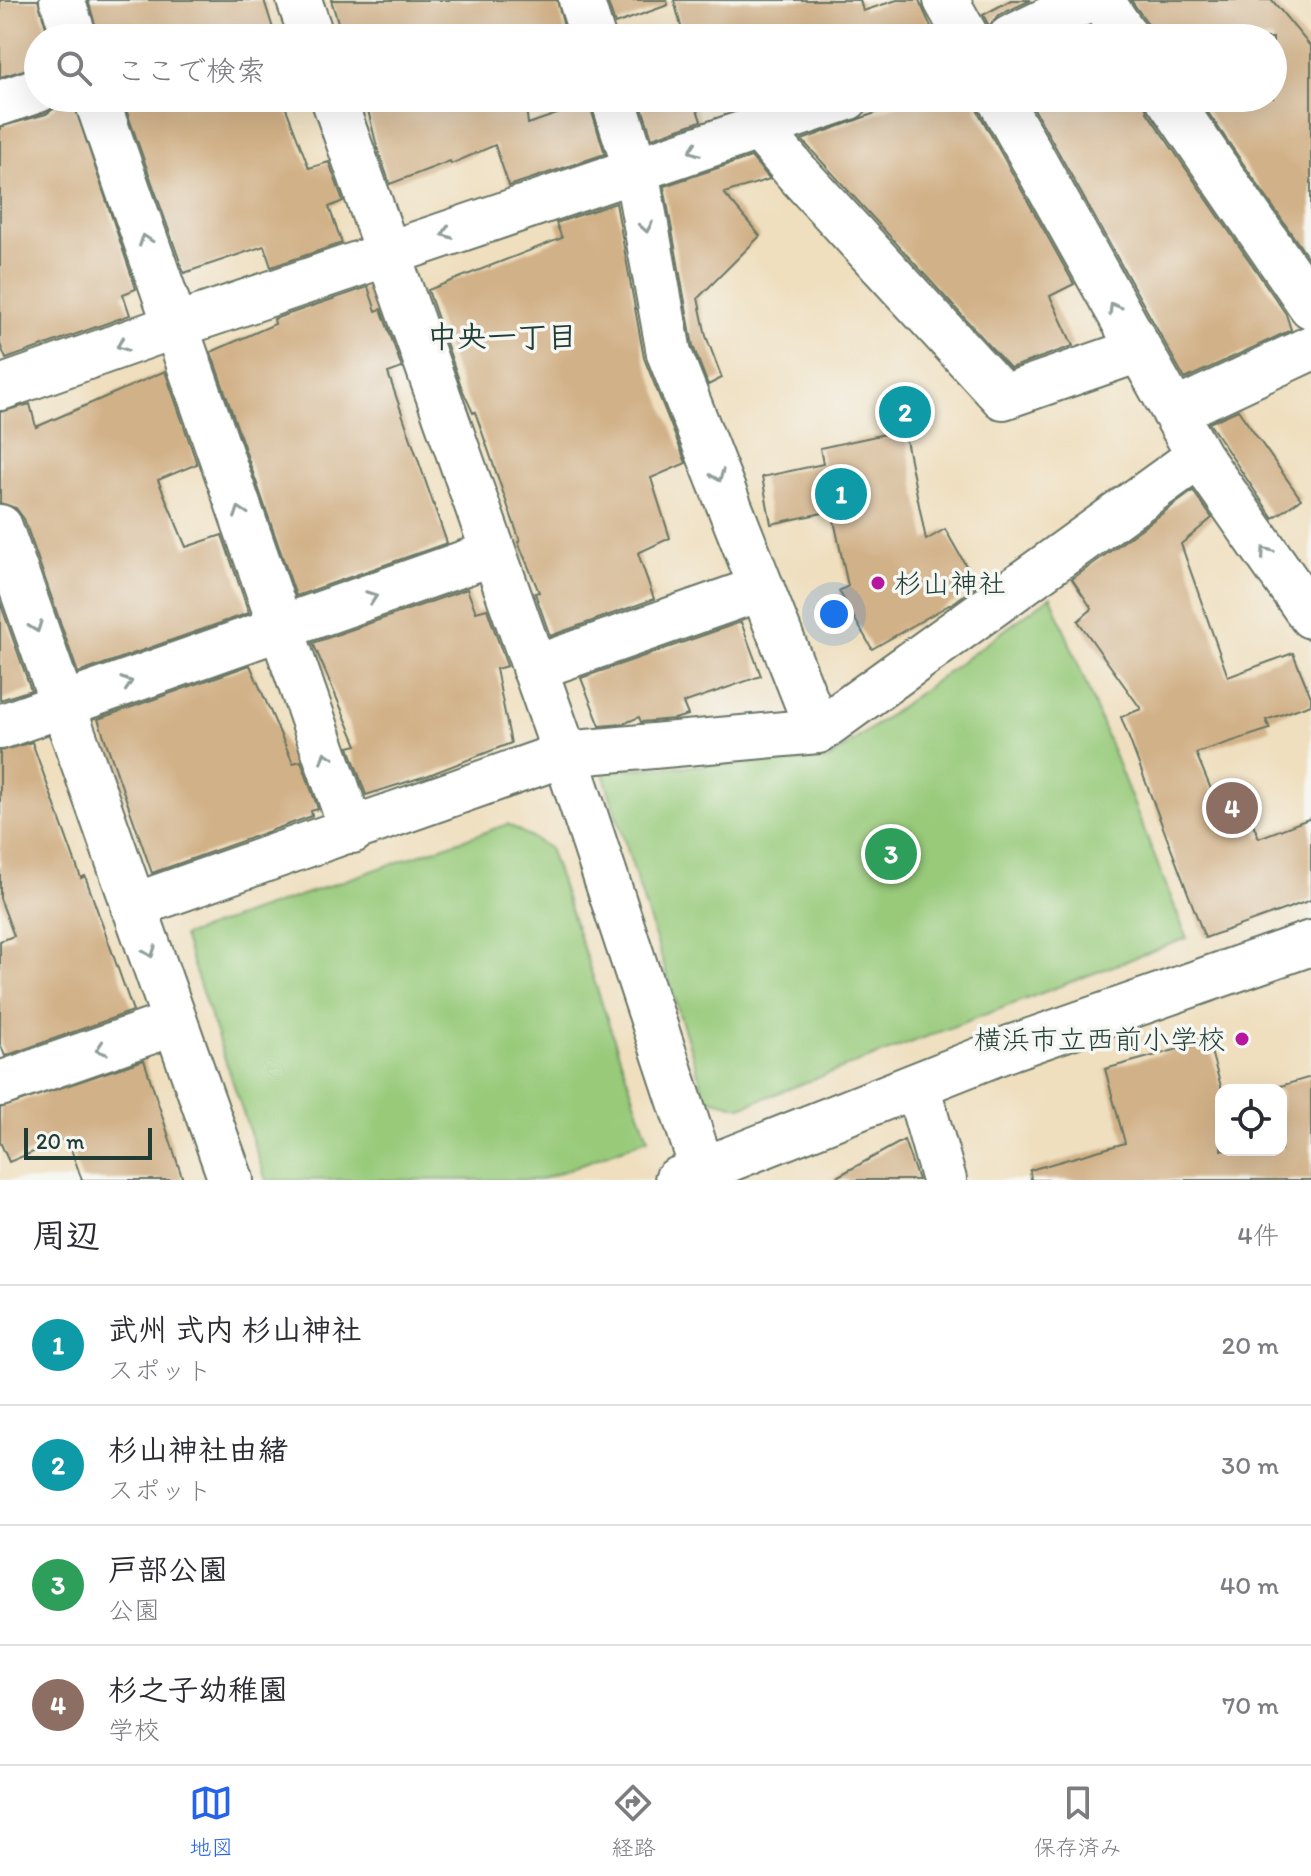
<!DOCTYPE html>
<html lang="ja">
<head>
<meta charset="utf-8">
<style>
	body { margin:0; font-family:Itim,"Klee One",sans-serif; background:#f7f7f7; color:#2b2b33 }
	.controls { position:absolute; right:24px; bottom:24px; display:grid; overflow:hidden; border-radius:16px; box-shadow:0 8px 32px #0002 }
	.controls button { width:72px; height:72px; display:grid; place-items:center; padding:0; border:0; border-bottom:2px solid #e1e1e2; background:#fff; color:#2b2b33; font:40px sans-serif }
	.scale { position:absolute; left:24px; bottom:20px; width:128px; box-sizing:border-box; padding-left:8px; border:4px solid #1f3d34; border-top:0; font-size:22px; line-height:28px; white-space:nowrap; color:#1f3d34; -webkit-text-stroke:6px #f6f6f2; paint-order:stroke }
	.you { position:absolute; left:834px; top:614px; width:28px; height:28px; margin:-20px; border:6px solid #fff; border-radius:50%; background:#1a73e8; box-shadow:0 0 0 12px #1a73e833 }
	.badge { display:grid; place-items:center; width:52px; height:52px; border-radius:50%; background:#2563eb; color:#fff; font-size:26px; font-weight:700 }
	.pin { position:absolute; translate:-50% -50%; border:4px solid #fff; box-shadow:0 2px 8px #0006 }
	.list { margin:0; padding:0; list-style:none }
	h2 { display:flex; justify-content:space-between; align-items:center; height:104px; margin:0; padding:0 32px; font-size:34px }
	h2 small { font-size:26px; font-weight:400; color:#7c7c81 }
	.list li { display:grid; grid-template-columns:52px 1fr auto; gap:24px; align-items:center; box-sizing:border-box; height:120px; padding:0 32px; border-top:2px solid #e1e1e2 }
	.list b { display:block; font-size:30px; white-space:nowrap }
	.list p { margin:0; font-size:26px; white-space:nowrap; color:#7c7c81 }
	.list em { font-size:26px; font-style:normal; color:#7c7c81 }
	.icon { flex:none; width:44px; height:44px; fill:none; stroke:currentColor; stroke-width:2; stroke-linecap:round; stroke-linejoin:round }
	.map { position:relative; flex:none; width:1311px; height:1180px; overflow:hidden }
	.search { position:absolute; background:#fff; box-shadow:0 8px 32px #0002; left:24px; right:24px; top:24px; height:88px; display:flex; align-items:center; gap:20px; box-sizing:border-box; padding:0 28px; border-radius:44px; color:#7c7c81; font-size:30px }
	.sheet { height:584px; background:#fff }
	nav { display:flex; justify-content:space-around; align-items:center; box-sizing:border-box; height:112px; border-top:2px solid #e1e1e2; background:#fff; font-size:22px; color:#7c7c81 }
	nav a { display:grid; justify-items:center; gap:4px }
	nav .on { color:#2563eb }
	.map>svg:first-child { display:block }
	.green { fill:#98ca7a; stroke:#5c8457; stroke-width:2 }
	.building { fill:#d1b187 }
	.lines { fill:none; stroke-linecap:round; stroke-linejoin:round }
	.minor-casing { stroke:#687665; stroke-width:48 }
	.minor { stroke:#fff; stroke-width:44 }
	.oneway { stroke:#8f9e9a }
	.poi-dot { fill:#b5179e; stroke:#f6f6f2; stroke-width:3 }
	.labels { text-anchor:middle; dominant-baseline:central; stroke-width:7; stroke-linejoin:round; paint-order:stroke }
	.poi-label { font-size:28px; fill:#1f3d34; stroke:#f6f6f2; text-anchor:start }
	.neighbourhood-label { font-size:30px; font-weight:bold; fill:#1f3d34; stroke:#f6f6f2 }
</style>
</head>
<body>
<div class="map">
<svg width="1311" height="1180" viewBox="0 0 1311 1180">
	<rect width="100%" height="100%" fill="#f6f6f2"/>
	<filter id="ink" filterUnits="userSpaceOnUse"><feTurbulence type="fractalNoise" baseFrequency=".0125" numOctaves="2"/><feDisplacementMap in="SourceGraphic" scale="16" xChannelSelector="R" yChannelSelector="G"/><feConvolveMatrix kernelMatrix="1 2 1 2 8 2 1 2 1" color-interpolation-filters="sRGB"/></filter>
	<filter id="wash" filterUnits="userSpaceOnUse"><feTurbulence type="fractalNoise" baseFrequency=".006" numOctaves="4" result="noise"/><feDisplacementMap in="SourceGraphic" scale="32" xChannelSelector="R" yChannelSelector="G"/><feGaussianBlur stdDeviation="1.8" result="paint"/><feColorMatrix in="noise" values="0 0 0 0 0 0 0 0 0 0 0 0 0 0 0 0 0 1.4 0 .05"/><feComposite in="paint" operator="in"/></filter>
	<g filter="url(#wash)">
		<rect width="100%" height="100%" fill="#efdfbf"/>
		<path class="green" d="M1051 596 1187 938 741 1107 706 1098 602 770 828 760Z
			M508 824 549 848 648 1139 540 1180H266L183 936Z"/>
		<g id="blocks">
			<path class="building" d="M0 0H38L49 38H38V66L0 77Z
				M88 0H264L276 38H99Z
				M331 0H557L567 38H343Z
				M607 0H667L668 5 615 24Z
				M674 0H860L863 11 897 0H919L936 38H684Z
				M1011 0H1031L999 15 989 26 983 15Z
				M1131 0H1272L1311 47V262L1198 98H1273V38H1152L1148 24Z
				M61 98H72L136 289 123 294 130 315 6 359 0 344V127L46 114 56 107Z
				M122 98H282L309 168 329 162 343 201 329 207 342 243 271 267 264 246 184 273Z
				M365 98H525L528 124 589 103 605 154 509 186 495 145 451 164 450 161 390 184 377 147Z
				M639 98H693L701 121 652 138Z
				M916 98H974L977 110 1074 284 1050 296 1073 346 1010 368 802 140Z
				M1028 98H1143L1147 112 1286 314 1291 330 1185 379Z
				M751 157 770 179 724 193 760 236 698 298 706 336 722 378 708 385 693 346 664 186Z
				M616 203 644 358 686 463 651 478 670 538 638 553 654 599 550 636 535 593 539 592 518 542 520 541 475 412 473 413 462 389 428 290 562 238 556 223Z
				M368 287 376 311 381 309 402 368 388 373 447 543 296 596 211 352 275 324 274 319Z
				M165 371 197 464 158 480 186 547 222 535 249 613 78 673 24 519 16 508 0 503V412L30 404 36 427Z
				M1238 410 1301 499 1273 518 1209 423Z
				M904 430 926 540 945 529 977 585 956 601 872 649 839 591 848 586 832 511 771 524 762 477 823 464 820 448Z
				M1193 491 1212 518 1181 544 1228 677 1293 653 1311 697V704L1266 720 1270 729 1196 753 1223 818 1248 812 1259 838 1311 818V900L1205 938 1121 717 1141 709 1078 621 1092 609 1072 579Z
				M467 589 476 612 487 609 507 666 496 669 511 743 429 775 366 795 349 747 357 745 313 643Z
				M0 602 31 690 0 700Z
				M741 622 761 676 683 703 688 715 674 719 641 722 639 717 623 724 600 726 581 678Z
				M250 665 293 763 301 761 318 809 311 811 312 816 152 873 98 719Z
				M32 742 81 878 85 876 133 1011 5 1056 0 1043V941L14 936 0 898V751Z
				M1208 1041 1222 1090 1221 1150H1281V1090H1267L1311 1077V1180H1031L1030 1170 1125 1143 1105 1069Z
				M144 1060 183 1180H82L67 1138 9 1162 0 1142V1108Z
				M904 1140 918 1180H831Z"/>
		</g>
	</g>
	<g filter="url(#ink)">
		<use href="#blocks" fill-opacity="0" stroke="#687665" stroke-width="2"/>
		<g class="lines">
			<defs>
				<path id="minor" d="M62 0 75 38
					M299 0 312 38
					M581 0 593 38
					M946 0 967 38
					M1101 0 1127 38
					M1010 38 1089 0
					M96 98 352 831
					M333 98 565 754 706 1180
					M613 98 636 170 669 353 818 731
					M999 98 1199 456 1311 616
					M1168 98 1311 306
					M0 103 38 90
					M759 128 798 174 1003 397 1139 350
					M0 388 175 326 847 98
					M1174 412 1311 348
					M0 527 231 1180
					M534 668 762 588
					M0 727 493 553
					M133 906 565 754 818 731 1199 456
					M0 1084 175 1023
					M917 1085 944 1180
					M677 1180 1010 1048 1311 943"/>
			</defs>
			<use href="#minor" class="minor-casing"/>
			<use href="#minor" class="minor"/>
		</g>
		<defs><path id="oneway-chevron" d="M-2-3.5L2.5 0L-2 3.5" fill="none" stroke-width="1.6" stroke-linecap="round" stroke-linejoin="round" transform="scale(2)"/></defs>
		<g class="oneway">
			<use href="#oneway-chevron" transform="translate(694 150) rotate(161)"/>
			<use href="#oneway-chevron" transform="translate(646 227) rotate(80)"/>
			<use href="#oneway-chevron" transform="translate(447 233) rotate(161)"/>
			<use href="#oneway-chevron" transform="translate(145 240) rotate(-109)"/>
			<use href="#oneway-chevron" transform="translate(1114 308) rotate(-120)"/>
			<use href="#oneway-chevron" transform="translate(122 345) rotate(160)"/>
			<use href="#oneway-chevron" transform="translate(718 476) rotate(69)"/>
			<use href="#oneway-chevron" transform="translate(240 512) rotate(-109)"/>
			<use href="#oneway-chevron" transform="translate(1266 552) rotate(-125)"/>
			<use href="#oneway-chevron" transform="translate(372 597) rotate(-20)"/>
			<use href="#oneway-chevron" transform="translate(36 627) rotate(70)"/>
			<use href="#oneway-chevron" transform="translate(127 683) rotate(-19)"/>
			<use href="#oneway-chevron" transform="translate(326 757) rotate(-109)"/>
			<use href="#oneway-chevron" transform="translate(150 952) rotate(70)"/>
			<use href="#oneway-chevron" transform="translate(101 1049) rotate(161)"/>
		</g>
	</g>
	<g class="poi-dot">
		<circle cx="878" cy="583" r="8"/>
		<circle cx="1242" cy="1039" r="8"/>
	</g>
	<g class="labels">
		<g class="poi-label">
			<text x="894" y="583">杉山神社</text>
			<text x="1226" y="1039" text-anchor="end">横浜市立西前小学校</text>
		</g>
		<g class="neighbourhood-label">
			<text x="502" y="336">中央一丁目</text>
		</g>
	</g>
</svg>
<div class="controls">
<button><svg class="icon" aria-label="locate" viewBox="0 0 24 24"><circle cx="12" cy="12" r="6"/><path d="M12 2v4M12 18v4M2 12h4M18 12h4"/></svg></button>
</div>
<div class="scale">20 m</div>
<div class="you"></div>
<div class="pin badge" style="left:841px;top:494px;background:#0f9aa8">1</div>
<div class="pin badge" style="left:905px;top:412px;background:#0f9aa8">2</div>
<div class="pin badge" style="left:891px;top:854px;background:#2e9e5b">3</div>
<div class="pin badge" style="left:1232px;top:808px;background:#8d6e63">4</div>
<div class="search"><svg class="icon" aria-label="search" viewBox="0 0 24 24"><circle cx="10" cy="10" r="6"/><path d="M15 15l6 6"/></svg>ここで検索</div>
</div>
<section class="sheet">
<h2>周辺<small>4件</small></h2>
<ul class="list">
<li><span class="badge" style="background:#0f9aa8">1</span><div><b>武州 式内 杉山神社</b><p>スポット</p></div><em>20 m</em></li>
<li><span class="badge" style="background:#0f9aa8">2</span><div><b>杉山神社由緒</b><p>スポット</p></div><em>30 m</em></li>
<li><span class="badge" style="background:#2e9e5b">3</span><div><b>戸部公園</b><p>公園</p></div><em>40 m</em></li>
<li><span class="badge" style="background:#8d6e63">4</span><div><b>杉之子幼稚園</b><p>学校</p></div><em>70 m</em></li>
</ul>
</section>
<nav>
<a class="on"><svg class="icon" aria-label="map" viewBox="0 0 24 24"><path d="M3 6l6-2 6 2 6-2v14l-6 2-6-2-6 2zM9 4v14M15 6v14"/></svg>地図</a>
<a><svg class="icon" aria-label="directions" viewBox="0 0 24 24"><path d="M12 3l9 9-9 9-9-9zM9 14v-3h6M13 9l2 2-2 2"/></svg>経路</a>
<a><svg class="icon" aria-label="saved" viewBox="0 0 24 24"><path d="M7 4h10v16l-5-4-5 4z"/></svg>保存済み</a>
</nav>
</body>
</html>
